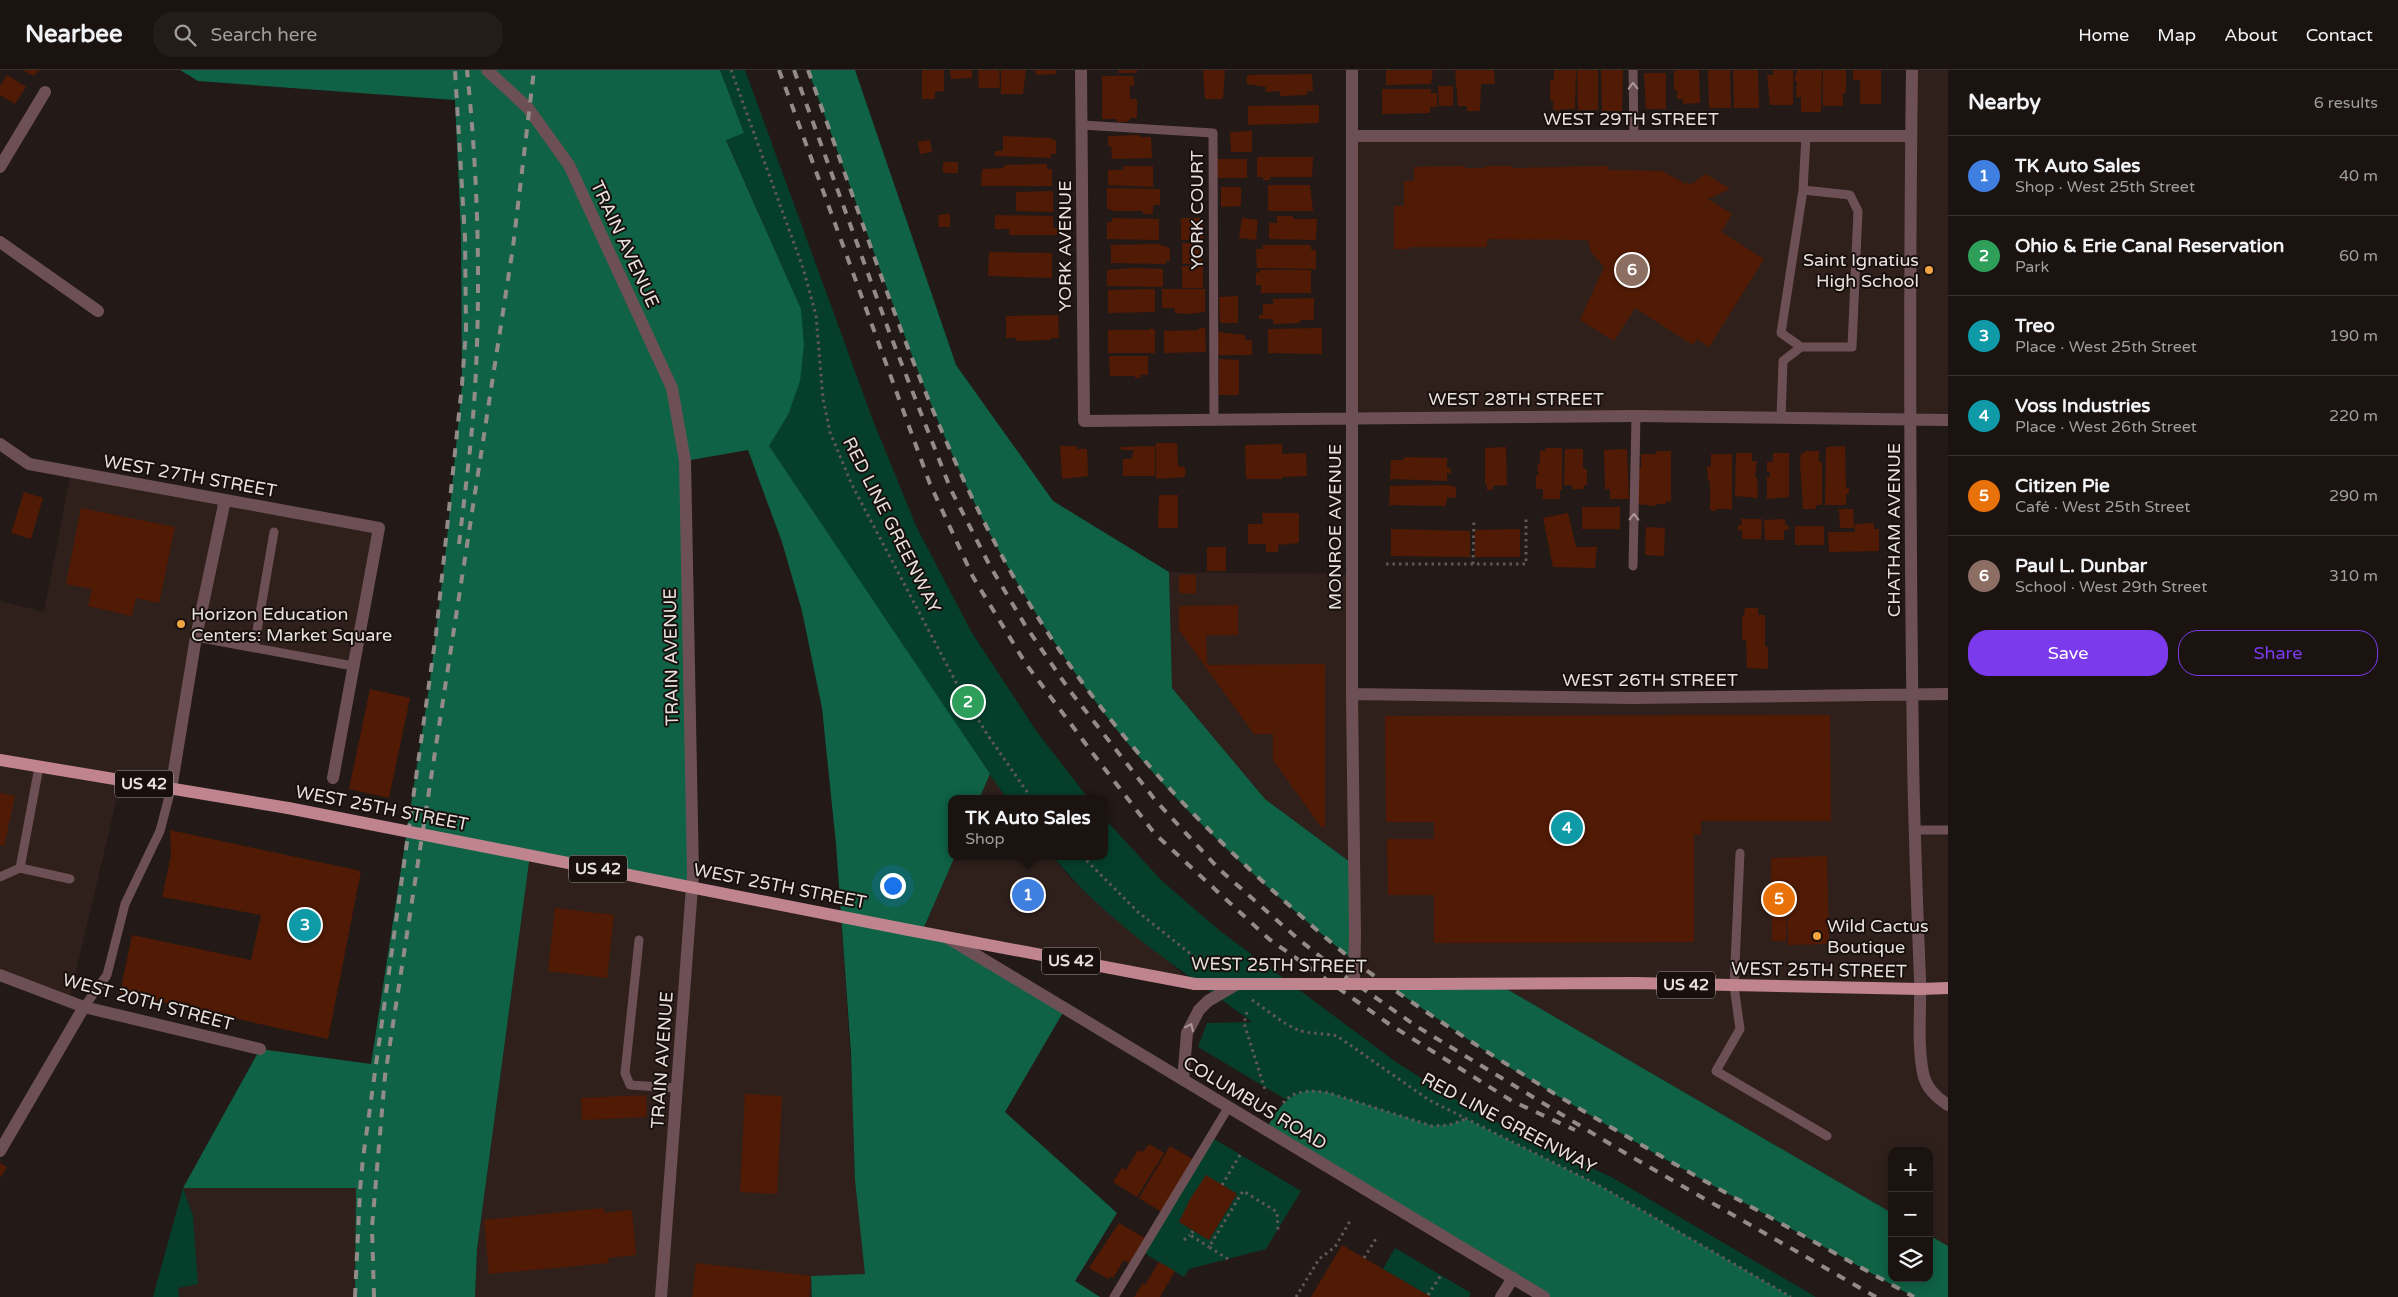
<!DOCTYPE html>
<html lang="en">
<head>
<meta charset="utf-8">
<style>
	body { margin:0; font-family:"Varela Round",sans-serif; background:#231c19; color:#f1f3f6 }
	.controls { position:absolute; right:15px; bottom:15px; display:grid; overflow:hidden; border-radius:10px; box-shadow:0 2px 12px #0003 }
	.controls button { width:45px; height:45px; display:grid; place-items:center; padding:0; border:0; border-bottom:1px solid #383230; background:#1a1310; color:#f1f3f6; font:25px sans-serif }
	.you { position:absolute; left:892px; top:815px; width:18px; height:18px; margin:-12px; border:4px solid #fff; border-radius:50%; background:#1a73e8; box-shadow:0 0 0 8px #1a73e833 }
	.badge { display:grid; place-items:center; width:32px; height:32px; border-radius:50%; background:#7c3aed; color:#fff; font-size:16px; font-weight:700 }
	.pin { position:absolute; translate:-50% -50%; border:2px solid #fff; box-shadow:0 1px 5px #0006 }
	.popup { position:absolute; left:948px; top:725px; width:160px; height:65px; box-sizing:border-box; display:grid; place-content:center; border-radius:10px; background:#1a1310; filter:drop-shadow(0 1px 4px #0005); font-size:16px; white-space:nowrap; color:#9f9e9f }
	.popup b { font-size:19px; color:#f1f3f6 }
	.popup::after { content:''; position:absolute; left:50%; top:100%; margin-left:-10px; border:10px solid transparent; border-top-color:#1a1310 }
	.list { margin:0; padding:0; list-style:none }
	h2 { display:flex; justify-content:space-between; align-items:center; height:65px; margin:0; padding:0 20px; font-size:21px }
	h2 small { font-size:16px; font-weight:400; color:#9f9e9f }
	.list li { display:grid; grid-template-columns:32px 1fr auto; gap:15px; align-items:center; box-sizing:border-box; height:80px; padding:0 20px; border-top:1px solid #383230 }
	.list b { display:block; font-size:19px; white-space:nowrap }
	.list p { margin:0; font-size:16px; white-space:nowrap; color:#9f9e9f }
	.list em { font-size:16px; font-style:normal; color:#9f9e9f }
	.actions { display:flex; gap:10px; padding:15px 20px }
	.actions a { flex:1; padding:11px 0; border:1px solid #7c3aed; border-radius:20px; text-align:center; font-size:18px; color:#7c3aed }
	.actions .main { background:#7c3aed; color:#fff }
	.icon { flex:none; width:28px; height:28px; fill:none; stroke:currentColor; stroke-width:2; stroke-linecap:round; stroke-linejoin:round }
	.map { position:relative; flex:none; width:1948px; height:1227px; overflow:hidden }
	header { display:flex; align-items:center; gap:30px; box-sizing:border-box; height:70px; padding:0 25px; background:#1a1310; border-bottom:1px solid #383230 }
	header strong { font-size:24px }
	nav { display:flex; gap:28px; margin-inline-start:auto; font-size:18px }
	.search { width:350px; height:45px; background:#231c19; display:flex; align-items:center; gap:12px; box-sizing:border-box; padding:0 18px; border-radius:20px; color:#9f9e9f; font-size:19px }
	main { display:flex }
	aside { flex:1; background:#1a1310 }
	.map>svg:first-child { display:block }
	.built { fill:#2f201b }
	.green { fill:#053f2c; fill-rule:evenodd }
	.forest { fill:#0f6246 }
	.building { fill:#511a04 }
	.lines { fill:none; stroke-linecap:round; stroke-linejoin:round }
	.path { stroke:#615956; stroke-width:3; stroke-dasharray:2.5 4; stroke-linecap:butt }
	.service { stroke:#6d5055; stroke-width:9 }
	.minor { stroke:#6d5055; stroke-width:12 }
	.tertiary { stroke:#6d5055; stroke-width:12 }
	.primary { stroke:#bf848e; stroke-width:12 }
	.rail { stroke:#938b88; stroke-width:4; stroke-dasharray:9 9; stroke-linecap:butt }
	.minor-bridge { stroke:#6d5055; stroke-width:12 }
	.tertiary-bridge { stroke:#6d5055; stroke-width:12 }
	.primary-bridge { stroke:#bf848e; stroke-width:12 }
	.oneway { stroke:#aa989a }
	.poi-dot { fill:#f3a442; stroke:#19100d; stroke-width:2 }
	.labels { text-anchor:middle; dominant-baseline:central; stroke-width:4; stroke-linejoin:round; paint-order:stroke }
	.shield { fill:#19100d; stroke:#a9a29f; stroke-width:1 }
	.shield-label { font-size:16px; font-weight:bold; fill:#e7e1de }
	.street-label { font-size:18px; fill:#e7e1de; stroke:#19100d }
	.poi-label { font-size:18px; fill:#e7e1de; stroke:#19100d; text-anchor:start }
</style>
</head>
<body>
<header>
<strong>Nearbee</strong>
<div class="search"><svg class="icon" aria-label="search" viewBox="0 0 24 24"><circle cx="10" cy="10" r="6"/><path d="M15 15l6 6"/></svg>Search here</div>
<nav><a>Home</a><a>Map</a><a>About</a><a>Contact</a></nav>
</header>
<main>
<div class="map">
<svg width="1948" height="1227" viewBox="0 0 1948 1227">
	<rect width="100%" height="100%" fill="#231916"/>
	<path class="built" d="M1912 0H1948V350L1353 348 1352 66H1911Z
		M71 402 379 458 353 596 196 567 171 719 121 711 69 931 0 905V531L44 542Z
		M1169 502 1352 504 1354 621 1912 625 1914 760H1948V1176L1929 1165V1081H1892V1143L1498 914H1354V795L1265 729 1172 618Z
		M990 704 1007 729H979Z
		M530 785 841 847 865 1205 812 1206 813 1227H475L477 1179Z
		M955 786H1053L1071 809 1195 914 922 863Z
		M183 1118H357L355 1227H179L178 1218 197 1214 193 1146Z"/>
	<path class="green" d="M720 0H745L872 348 917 458 972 563 1037 662 1089 729H1007L983 695 880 602 769 376 788 345 801 239 726 69 744 63Z
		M1104 748 1162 811 1220 861 1396 992 1443 1022 1504 1056 1613 1108 1816 1227H1770L1300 1038 1198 977 1207 953 1252 952C1184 901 1106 853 1053 786H1104Z
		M1211 1067 1301 1121 1266 1179 1189 1199 1184 1207 1141 1181ZM1207 1106 1237 1124 1209 1170 1179 1152Z
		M183 1118 193 1146 198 1214 178 1218 179 1227H153Z
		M1395 1178 1471 1223 1469 1227H1431L1383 1199Z"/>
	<path class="forest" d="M180 0H720L744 63 726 70 801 239 804 275 800 311 788 345 769 376 990 704 979 729H952V786H955L922 862 948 868 1065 939 1005 1042 1117 1143 1075 1211 1100 1227H812L811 1206 865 1204 855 1110 851 983 836 774 822 638 802 541 782 472 748 380 685 391 692 818 530 785 477 1179 475 1227H355L356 1118H183L260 979 371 994 430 611 446 478 462 315 461 164 455 30 198 11Z
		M808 0H855L956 295 1053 431 1169 502 1172 618 1265 729 1354 795V891C1269 821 1186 746 1117 660 1081 614 1048 564 1018 514 963 422 925 321 888 221 861 147 835 74 808 0Z
		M1386 914H1498L1892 1143V1208H1929V1165L1948 1176V1227H1914L1837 1184 1656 1084 1512 999Z
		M1312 1020 1329 1023 1432 1056 1449 1055 1466 1049 1600 1116 1791 1227H1544L1265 1060C1281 1037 1283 1026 1312 1020Z"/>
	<path class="building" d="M23 0H40L33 6Z
		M922 0H944V21L935 22V29H922Z
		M950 0H972V8L951 9Z
		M978 0H999L1000 18H979Z
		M1001 0H1026L1023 24H1001Z
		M1035 0H1056V4L1036 5Z
		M1119 0H1137V3H1118Z
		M1203 0H1225L1223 29H1205Z
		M1386 0H1433L1431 14 1386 15Z
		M1455 0H1494L1495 14H1481L1480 41H1467V36H1458Z
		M1554 0H1576L1575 39H1561L1560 42 1553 39V31H1551L1550 27V10H1554Z
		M1577 0H1598V40H1578Z
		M1601 0H1623L1622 41H1602Z
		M1676 0H1699L1700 33 1683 34V29H1677V20H1674V2Z
		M1708 0H1730L1731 38H1709Z
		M1733 0H1758L1759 38H1734Z
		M1773 0H1793V35H1770L1767 5H1773Z
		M1797 0H1822L1821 42H1801V27H1796L1797 11H1794Z
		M1823 0H1846V23H1843V36H1823Z
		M1853 0H1881V34H1860V10H1853Z
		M1644 3H1666V39H1646Z
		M1312 4 1313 21H1307V25L1280 26V21L1266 22V17L1247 14V5Z
		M7 5 26 17 15 34 0 25V16Z
		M1102 6H1134V16H1130V29H1137V48H1130V50L1126 52H1117V49H1102Z
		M1438 16H1453V36H1439Z
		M1382 19H1431V23H1437V37H1430V43L1382 44Z
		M1319 35V53L1248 55V36Z
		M1252 61V82H1231L1230 62Z
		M1140 65V67H1151L1152 88 1112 89 1111 76H1108V66Z
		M1003 66 1051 68 1056 71V84H1051V88L995 86V81H1003Z
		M930 70 932 82 920 84 918 72Z
		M1257 87H1313L1312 107H1270V110H1263V107H1257Z
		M1215 89H1247V108H1215Z
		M943 92H958V103H943Z
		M1040 94H1047V99H1052V116H981L982 99 1004 98V95Z
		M1123 96H1153V117L1108 115V100H1123Z
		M1465 96V98H1485V96H1512V98L1608 96V100L1663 101 1685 114 1686 112 1690 115 1706 104 1730 119 1708 129 1732 144 1721 162 1764 189 1709 277 1697 269 1693 275 1635 238 1614 271 1580 250 1604 197 1591 182 1588 170 1487 169V177H1410V179H1394V136H1404V111H1414V97Z
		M1268 115H1310L1313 141H1268Z
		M1221 117H1241V136L1221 137Z
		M1107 118 1160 119V135H1153V144H1143V141H1113L1107 138Z
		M1053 121V142L1016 141V122Z
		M950 144V157H939L938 145Z
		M995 145 1053 146V158H1057V165H1009V159H995Z
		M1277 146H1293V149H1317L1316 170 1269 169V153H1277Z
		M1112 148 1159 149V170L1107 169V152H1112Z
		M1181 148H1203V170H1181Z
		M1242 148 1258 150 1256 170 1239 168Z
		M1182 173H1202V193L1182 194Z
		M1157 174 1170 178V191H1166V194L1111 193V175Z
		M1263 175H1311V180H1316V199L1257 198 1256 179H1263Z
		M989 182 1052 183V208L988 206Z
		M1182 196H1203V218H1182Z
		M1134 198 1163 199V217L1107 216V200Z
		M1260 200H1311V223H1261V215H1256V203L1260 202Z
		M1155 219V242L1108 243V220Z
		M1162 219H1205V242L1189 244 1175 243 1174 238H1162Z
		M1238 226V253H1220L1219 227Z
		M1314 228V250H1300V253L1273 254V249H1259V245H1263V234H1273V229Z
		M1058 245 1059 268H1051L1050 270 1016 271V268H1006V246Z
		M1150 258 1155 260V283H1108V260H1150Z
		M1199 258H1205L1206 282 1164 283V261L1199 260Z
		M1322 258V284L1268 283V259Z
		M1218 262 1245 265V270H1252V285H1218Z
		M1109 286H1148V305H1140L1141 308H1135V306H1110Z
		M1219 289 1239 290V325H1219Z
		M1156 373H1177L1178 396 1185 397V407L1156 409Z
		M1282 374V384L1306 383 1307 406 1282 407V409H1246L1245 375Z
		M1060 376H1077V379H1087L1088 406 1062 409Z
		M1155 376V406H1123V389H1131L1134 380H1121V377Z
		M1845 376 1846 418H1849V424H1846V435H1825L1826 377Z
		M1506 377 1507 415 1493 416V420H1487V415H1485V378Z
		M1545 378H1562V420H1560V429H1543V419H1536V405H1539L1537 396 1540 392V381H1545Z
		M1565 379H1583V399H1587V415H1584V419H1572V415H1564Z
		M1627 379 1629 429H1610V419H1605L1604 380Z
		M1657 381H1671V432L1666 431V434H1656V436L1637 434V398H1641V384H1656Z
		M1805 381H1819V392H1822V435H1816V439H1803L1800 393 1801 383H1805Z
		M1736 383H1752V391H1757L1755 407H1757L1758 428 1735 426Z
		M1773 383H1789V427L1767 429V407H1770V401L1767 402V392H1773Z
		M1711 384H1732V439H1716V441H1712L1710 439V411H1708L1707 396 1711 397Z
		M1404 387 1447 388V398L1451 399V403H1447V411L1390 409 1391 390H1404Z
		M1447 415 1456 417V428L1447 427 1446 436 1389 435 1390 416Z
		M24 422 43 428 31 469 11 463Z
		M1159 425H1178V458H1158Z
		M1582 437H1620V459H1582Z
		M81 438 175 457 159 533 136 528 132 546 88 536 92 519 66 514Z
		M1839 439H1853L1854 458H1840Z
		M1262 443H1299V473L1278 475V482H1266V474H1248V454H1263Z
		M1568 443 1576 477H1597L1595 498 1553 497 1543 448Z
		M1741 449H1762L1761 469H1742V460H1738V455H1742Z
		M1785 449V455H1788L1789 460H1784V470H1765L1764 450Z
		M1874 453V459H1879V481L1829 482 1828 462H1855V454Z
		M1795 456H1824V475H1795Z
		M1646 457 1665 458 1664 486 1645 485Z
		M1391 459 1470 461V487L1391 486Z
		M1520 459V487H1475V460Z
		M1207 477H1226V501H1207Z
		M1179 505H1196V524L1179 523Z
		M1238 535V565H1206L1207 595 1325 594V757H1321L1273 690V664H1254L1179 560V536Z
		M1745 538H1758V545H1765V577H1768V599L1747 598 1746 570H1742V546H1744Z
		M370 619 410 628 389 728 349 719Z
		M1830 645 1831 751H1701V765L1694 764V872L1434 873V825H1388L1387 769H1434V752H1386L1385 646Z
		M0 723 15 726 4 776 0 775Z
		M170 760 361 801 328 969 120 923 132 865 251 890 261 845 162 827 171 785Z
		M1827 786 1829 874 1788 875 1786 798V871H1772L1771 788Z
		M555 838 614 845 607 908 548 901Z
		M745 1024 782 1026 777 1124 740 1122Z
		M646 1025 647 1047 582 1050 581 1028Z
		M1149 1074 1164 1083 1137 1127 1113 1112 1122 1098 1126 1100 1138 1080 1143 1082Z
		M1170 1076 1194 1090 1163 1143 1139 1128Z
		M0 1093 7 1097 0 1108Z
		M1206 1105 1237 1124 1209 1170 1179 1152 1190 1129Z
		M604 1138V1143L632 1140 636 1185 608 1188 609 1193 489 1204 484 1150Z
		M1119 1153 1145 1168 1129 1193 1124 1190 1113 1208 1110 1206 1108 1209 1089 1198Z
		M1342 1175 1364 1188 1431 1227H1311Z
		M1159 1192 1175 1201 1160 1227H1134L1143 1213 1145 1215Z
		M696 1193 811 1206 809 1227H692Z"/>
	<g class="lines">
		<path class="path" d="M731 0 803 198 816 245 823 329 830 362 852 415 959 618 987 664 1032 729
			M1386 494H1526V448
			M1473 494 1474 449
			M1082 786 1138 842 1207 897
			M1252 930C1267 940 1282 953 1298 960 1308 964 1325 963 1337 966L1429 1030 1600 1116 1791 1227
			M1247 942 1244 953 1266 1023
			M1283 1033C1294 1019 1314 1020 1329 1023L1432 1056 1449 1055 1466 1049
			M1222 1115 1240 1085
			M1193 1161 1190 1165 1209 1177
			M1184 1170 1190 1165
			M1364 1188 1377 1167
			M1228 1189 1209 1177 1243 1121 1277 1142 1278 1160
			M1428 1225 1441 1205
			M1296 1227 1319 1189 1335 1177 1350 1151"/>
		<path class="service" d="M1633 0 1634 66
			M1082 55 1213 63 1214 349
			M1803 120 1850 125 1858 141 1852 277H1801L1781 263 1803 120 1806 66
			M1781 348 1783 291 1801 277
			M1633 496 1636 346
			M196 567 353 596
			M254 578 274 462
			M39 697 20 798 70 809
			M1914 760H1948
			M1740 783 1734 916 1740 959 1716 1001 1827 1066
			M0 807 20 798
			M639 870 625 1003 630 1015 677 1018
			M84 937 107 905 125 834 160 761 171 719
			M1114 1227 1228 1038"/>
		<path class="minor" d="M487 0 528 38 569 95 672 318 685 391 693 804 661 1227
			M1081 0 1084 351 1636 346 1948 350
			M1352 0V624L1355 865
			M1912 0C1909 228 1910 456 1913 683 1914 759 1917 834 1920 909 1921 941 1917 972 1923 1003 1926 1018 1936 1027 1948 1035
			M1352 66H1911
			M0 97 45 22
			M0 172 98 241
			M0 374 29 394 379 458 333 708
			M1352 624 1632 628 1948 624
			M171 719 196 567 225 430
			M0 905 84 937 260 979
			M0 1081 84 937
			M1501 1227 1513 1208"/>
		<path class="tertiary" d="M948 868 1544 1227
			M1183 1010 1187 963 1199 940"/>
		<path class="primary" d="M0 690 288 738
			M909 860 1195 914
			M1425 914 1635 913 1920 919 1948 918"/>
		<path class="rail" d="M779 0 930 414 973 507 1026 594 1094 685 1155 764 1269 869 1389 954 1512 1031 1575 1060
			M794 0 890 264 951 420 990 496 1025 555 1070 621 1156 731 1219 799 1297 868 1342 904 1416 956 1630 1086 1876 1227
			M808 0C871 172 924 351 1016 511 1085 631 1177 735 1280 827 1310 854 1340 882 1373 905 1544 1027 1731 1125 1914 1227
			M459 474C465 422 472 370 475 319 481 213 478 106 467 0
			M355 1227 360 1120 363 1088 436 564 462 315 466 259 465 168 455 0
			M374 1227 372 1157 385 1006 513 177 534 0"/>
		<path class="minor-bridge" d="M1354 914 1355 865"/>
		<path class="tertiary-bridge" d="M1199 940 1208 931 1237 914"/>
		<path class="primary-bridge" d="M288 738 909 860
			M1195 914H1425"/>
	</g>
	<defs><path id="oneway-chevron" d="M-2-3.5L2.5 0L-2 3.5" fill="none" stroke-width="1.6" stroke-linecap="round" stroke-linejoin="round" transform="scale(1.25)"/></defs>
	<g class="oneway">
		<use href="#oneway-chevron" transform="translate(1633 16) rotate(-91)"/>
		<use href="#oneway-chevron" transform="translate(1634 447) rotate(-89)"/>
		<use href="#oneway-chevron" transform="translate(1190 957) rotate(-65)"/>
	</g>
	<g class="poi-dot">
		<circle cx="1929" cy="200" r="5"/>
		<circle cx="181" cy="554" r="5"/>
		<circle cx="1817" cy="866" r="5"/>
	</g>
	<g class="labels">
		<g class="shield">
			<rect x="115" y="700.5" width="58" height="27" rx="4"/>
			<rect x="569" y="785.5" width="58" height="27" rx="4"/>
			<rect x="1042" y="877.5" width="58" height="27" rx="4"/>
			<rect x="1657" y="901.5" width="58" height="27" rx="4"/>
		</g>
		<g class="shield-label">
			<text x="144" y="714">US 42</text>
			<text x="598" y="799">US 42</text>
			<text x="1071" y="891">US 42</text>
			<text x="1686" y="915">US 42</text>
		</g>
		<g class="street-label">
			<text x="1631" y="49">WEST 29TH STREET</text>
			<text transform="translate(1197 140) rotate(-90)">YORK COURT</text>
			<text transform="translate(625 174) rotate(65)">TRAIN AVENUE</text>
			<text transform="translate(1065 176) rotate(-90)">YORK AVENUE</text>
			<text x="1516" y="329">WEST 28TH STREET</text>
			<text transform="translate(190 406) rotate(10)">WEST 27TH STREET</text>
			<text transform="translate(892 455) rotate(63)">RED LINE GREENWAY</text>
			<text transform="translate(1335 457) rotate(-90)">MONROE AVENUE</text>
			<text transform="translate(1894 460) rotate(-90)">CHATHAM AVENUE</text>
			<text transform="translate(671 587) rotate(-91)">TRAIN AVENUE</text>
			<text x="1650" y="610">WEST 26TH STREET</text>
			<text transform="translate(382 738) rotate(11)">WEST 25TH STREET</text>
			<text transform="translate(780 816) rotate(11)">WEST 25TH STREET</text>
			<text transform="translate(1279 895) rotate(1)">WEST 25TH STREET</text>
			<text transform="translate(1819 900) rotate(1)">WEST 25TH STREET</text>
			<text transform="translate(148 932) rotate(15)">WEST 20TH STREET</text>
			<text transform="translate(662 990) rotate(-86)">TRAIN AVENUE</text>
			<text transform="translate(1255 1033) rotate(31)">COLUMBUS ROAD</text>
			<text transform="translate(1509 1053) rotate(28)">RED LINE GREENWAY</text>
		</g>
		<g class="poi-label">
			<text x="1919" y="190" text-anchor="end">Saint Ignatius<tspan x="1919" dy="21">High School</tspan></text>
			<text x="191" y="544">Horizon Education<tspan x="191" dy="21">Centers: Market Square</tspan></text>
			<text x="1827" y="856">Wild Cactus<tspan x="1827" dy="21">Boutique</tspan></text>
		</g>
	</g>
</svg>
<div class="controls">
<button>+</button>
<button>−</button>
<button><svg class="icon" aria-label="layers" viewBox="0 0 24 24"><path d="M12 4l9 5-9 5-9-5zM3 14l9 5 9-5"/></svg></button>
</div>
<div class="you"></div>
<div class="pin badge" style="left:1028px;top:825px;background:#3f7fe0">1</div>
<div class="popup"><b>TK Auto Sales</b>Shop</div>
<div class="pin badge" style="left:968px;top:632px;background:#2e9e5b">2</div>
<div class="pin badge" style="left:305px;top:855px;background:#0f9aa8">3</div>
<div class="pin badge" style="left:1567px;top:758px;background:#0f9aa8">4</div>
<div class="pin badge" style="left:1779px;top:829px;background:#e8710a">5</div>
<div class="pin badge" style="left:1632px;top:200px;background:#8d6e63">6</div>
</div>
<aside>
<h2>Nearby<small>6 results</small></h2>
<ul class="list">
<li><span class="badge" style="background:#3f7fe0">1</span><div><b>TK Auto Sales</b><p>Shop · West 25th Street</p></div><em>40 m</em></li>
<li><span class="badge" style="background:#2e9e5b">2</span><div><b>Ohio &amp; Erie Canal Reservation</b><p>Park</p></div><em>60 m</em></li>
<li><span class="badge" style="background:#0f9aa8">3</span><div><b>Treo</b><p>Place · West 25th Street</p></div><em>190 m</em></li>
<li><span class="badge" style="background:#0f9aa8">4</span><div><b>Voss Industries</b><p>Place · West 26th Street</p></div><em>220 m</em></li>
<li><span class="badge" style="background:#e8710a">5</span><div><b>Citizen Pie</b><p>Café · West 25th Street</p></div><em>290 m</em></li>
<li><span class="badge" style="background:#8d6e63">6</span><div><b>Paul L. Dunbar</b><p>School · West 29th Street</p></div><em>310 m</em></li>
</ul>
<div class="actions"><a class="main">Save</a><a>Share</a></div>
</aside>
</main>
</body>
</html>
